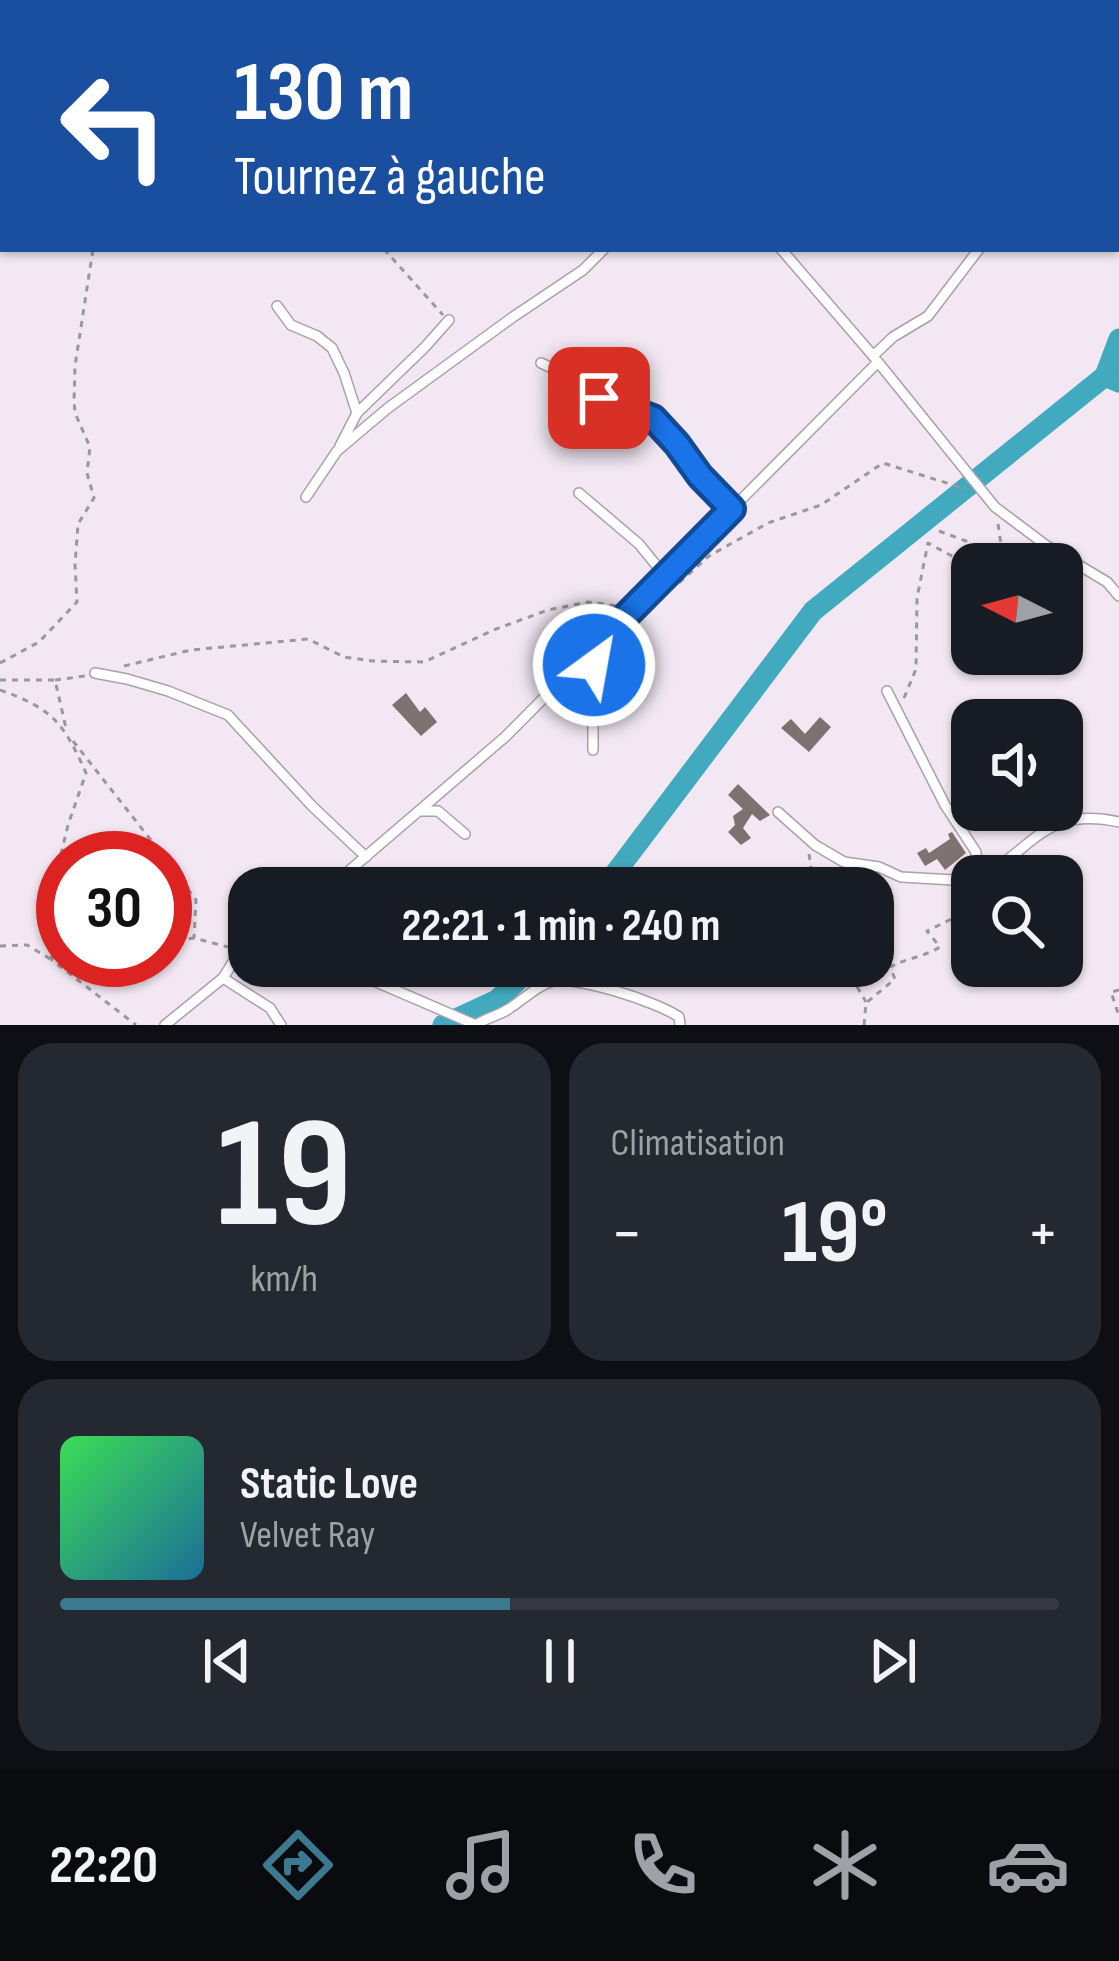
<!DOCTYPE html>
<html lang="fr">
<meta charset="utf-8">
<style>
body{margin:0;font-family:"Sofia Sans Condensed",sans-serif;background:#242831;color:#f1f3f6;height:100vh;display:flex;flex-direction:column;font-size:45px;white-space:nowrap}
*{box-sizing:border-box;margin:0}
p{font-size:39px;color:#9ea1a6}
.icon{flex:none;width:66px;height:66px;fill:none;stroke:currentColor;stroke-width:2;stroke-linecap:round;stroke-linejoin:round}
.map{position:relative;height:1025px;overflow:hidden}
.side{display:flex;flex-direction:column;gap:18px;padding:18px;background:#0d0f14;flex:1}
.side>*{flex:none}
.banner{position:absolute;left:0px;top:0px;width:1119px;height:252px;box-shadow:0 3px 9px #0004;background:#1a4fa0;color:#fff;overflow:hidden}
.needle{width:78px;rotate:276deg}
.controls{position:absolute;left:951px;top:543px;display:grid;gap:24px}
.controls a{display:grid;place-items:center;width:132px;height:132px;border-radius:24px;background:#171b24;box-shadow:0 3px 9px #0004;font-size:60px}
.speed{position:absolute;left:36px;top:831px;display:flex;gap:24px;font-size:60px;font-weight:700;text-align:center}
.speed>*{display:grid;place-content:center;width:156px;height:156px;border-radius:50%;background:#171b24;box-shadow:0 3px 9px #0004;line-height:1}
.speed .limit{border:18px solid #d22;background:#fff;color:#111}
.pin{position:absolute;display:grid;place-items:center;width:102px;height:102px;color:#fff;margin:-51px;border-radius:24px;box-shadow:0 6px 18px #0006}
.me{position:absolute;width:132px;margin:-66px;rotate:32deg;stroke-linejoin:round;filter:drop-shadow(0 0 9px #0008)}
.turn{display:flex;align-items:center;gap:42px;height:252px;padding:0 36px;font-size:54px}
.turn .icon{width:156px;height:156px;stroke-width:2.5}
.turn b{display:block;font-size:84px;line-height:102px}
.big{font-size:90px;font-weight:700;line-height:1.1}
.side .card{flex:1;display:flex;flex-direction:column;justify-content:center;gap:18px;min-width:0;padding:0 42px;border-radius:36px;background:#242831}
.side .dial{align-items:center;gap:0}
.dial b{font-size:156px;line-height:1}
.song{display:flex;align-items:center;gap:36px}
.cover{width:144px;height:144px;border-radius:18px;background:linear-gradient(135deg,hsl(130 70% 55%),hsl(200 70% 35%))}
.played{height:12px;border-radius:6px;background:linear-gradient(90deg,#3c7890 45%,#363941 45%)}
.keys{display:flex;justify-content:space-around;direction:ltr}
.heat{display:flex;justify-content:space-between;align-items:center;font-size:66px;direction:ltr}
.side .tiles{flex:1;display:grid;gap:18px;grid-template-columns:1fr 1fr}
.card:last-child{grid-column:span 2}
.trip{position:absolute;left:228px;top:867px;width:666px;height:120px;border-radius:36px;background:#171b24;box-shadow:0 3px 9px #0004;font-weight:700;line-height:120px;text-align:center}
.dock{display:flex;height:192px;justify-content:space-around;align-items:center;background:#090b0e;color:#9ea1a6}
.dock .icon{width:84px;height:84px}
.dock .selected{color:#3c7890}
.dock b{font-size:54px;color:#f1f3f6}
.map>svg:first-child{display:block}
.lines{fill:none;stroke-linecap:round;stroke-linejoin:round}
.river{stroke:#41aabf;stroke-width:21}
.building{fill:#7f716f}
.minor-casing{stroke:#aaa0aa;stroke-width:12}
.path{stroke:#9e969e;stroke-width:3;stroke-dasharray:6 6;stroke-linecap:butt}
.minor{stroke:#fff;stroke-width:9}
.route-casing{stroke:#114b97;stroke-width:30}
.route{stroke:#1a73e8;stroke-width:21}
</style>
<div class="map">
<svg width="1119" height="1025" viewBox="0 0 1119 1025">
<rect width="100%" height="100%" fill="#f2e7f2"/>
<g class="lines">
<g class="river">
<path d="M1105,376L1119,339"/>
<path d="M604,888L813,611L1105,376L1119,382"/>
<path d="M443,1025L497,1000L533,966"/>
</g>
</g>
<g class="building">
<path d="M406,693L420,712L425,707L437,722L421,736L392,705Z"/>
<path d="M820,717L831,727L809,752L781,728L791,719L805,734Z"/>
<path d="M738,784L770,815L760,821L752,814L743,828L751,838L741,845L728,832L735,825L733,816L743,809L728,795Z"/>
<path d="M952,832L966,853L945,870L937,859L925,866L917,853L926,848L929,853L950,839L948,834Z"/>
</g>
<g class="lines">
<defs>
<g id="minor">
<path d="M561,0L563,3"/>
<path d="M397,3L402,0"/>
<path d="M741,3L745,0"/>
<path d="M1092,3L1093,0"/>
<path d="M781,249L875,358"/>
<path d="M277,306L291,325L317,336L332,348L344,373L357,413"/>
<path d="M873,356L893,337L928,316L979,249"/>
<path d="M541,363L586,384L599,398L653,418L677,444L700,476L732,509"/>
<path d="M340,446L357,413L425,347L449,320"/>
<path d="M579,493L639,544L665,576"/>
<path d="M306,497L337,451L388,408L513,317L583,270L604,249"/>
<path d="M95,673L127,679L168,691L228,715L312,806L366,857"/>
<path d="M887,691L945,805L976,852L977,876"/>
<path d="M593,750V649"/>
<path d="M420,811H438L465,834"/>
<path d="M778,812L815,845L844,862L879,867L901,877L972,881"/>
<path d="M985,876C1038,842 1048,807 1119,822"/>
<path d="M329,888L505,737L878,362L995,507L1047,546L1107,582L1119,596"/>
<path d="M332,966L374,981L476,1025"/>
<path d="M223,978L270,1008L281,1025"/>
<path d="M165,1025L223,978L240,951L249,944"/>
<path d="M476,1025C487,1017 499,1016 510,1008C523,1000 535,987 550,982C573,974 658,1002 679,1017L680,1025"/>
</g>
</defs>
<use href="#minor" class="minor-casing"/>
<g class="path">
<path d="M99,0H105"/>
<path d="M132,0L150,3"/>
<path d="M40,3L60,0"/>
<path d="M236,3L246,0"/>
<path d="M0,6H3"/>
<path d="M384,249L443,315"/>
<path d="M998,524L1004,564"/>
<path d="M939,531L966,541L976,564"/>
<path d="M669,589L680,582L709,556L768,523L821,505L883,463L966,489"/>
<path d="M1011,654V664"/>
<path d="M0,663L39,642L77,602L75,564L78,524L94,498L87,473L90,447L75,413L74,401L75,366L93,249"/>
<path d="M124,666L191,650L308,639L344,657L373,661L424,662L496,629L548,610L588,602L618,606"/>
<path d="M0,680H55L66,728"/>
<path d="M55,680L85,676"/>
<path d="M0,690C53,709 63,722 86,773L68,825L50,900L52,960L136,1025"/>
<path d="M904,698L916,669L917,598L928,543L972,567"/>
<path d="M73,741L165,858"/>
<path d="M809,854L814,888"/>
<path d="M166,860L196,900L194,938"/>
<path d="M951,922L972,930"/>
<path d="M165,942L194,938L228,947"/>
<path d="M0,946L27,945L52,960L63,958"/>
<path d="M845,966L866,1002"/>
<path d="M995,966L1000,971H1030"/>
<path d="M1119,990L1111,992L1119,1016"/>
<path d="M864,1025L866,1003L895,979L890,967C907,958 924,957 940,947L927,931L972,909"/>
</g>
<use href="#minor" class="minor"/>
</g>
<g class="lines">
<defs>
<path id="route" d="M594,665L593,649L732,509L700,476L677,444L653,418L599,398"/>
</defs>
<use href="#route" class="route-casing"/>
<use href="#route" class="route"/>
</g>
</svg>
<div class="controls">
<a><svg class="needle" viewBox="-14 -14 28 28"><path d="M0-13l5 13h-10z" fill="#e53935"/><path d="M0 13l5-13h-10z" fill="#9ea1a6"/></svg></a>
<a><svg class="icon" aria-label="sound" viewBox="0 0 24 24"><path d="M4 9h4l5-4v14l-5-4H4zM17 9q2 3 0 6"/></svg></a>
<a><svg class="icon" aria-label="search" viewBox="0 0 24 24"><circle cx="10" cy="10" r="6"/><path d="M15 15l6 6"/></svg></a>
</div>
<div class="speed"><div class="limit">30</div></div>
<div class="pin" style="left:599px;top:398px;background:#d93025"><svg class="icon" aria-label="arrive" viewBox="0 0 24 24"><path d="M6 21V4h12l-3 4 3 4H6"/></svg></div>
<svg class="me" style="left:594px;top:665px" viewBox="-20 -20 40 40"><circle r="17" fill="#1a73e8" stroke="#fff" stroke-width="3"/><path d="M0-11L8 9 0 5-8 9z" fill="#fff"/></svg>
<div class="trip">22:21 · 1 min · 240 m</div>
<div class="banner">
<div class="turn"><svg class="icon" aria-label="left" viewBox="0 0 24 24"><path d="M17 20v-9H6M10 6l-5 5 5 5"/></svg><div><b>130 m</b>Tournez à gauche</div></div>
</div>
</div>
<section class="side">
<div class="tiles">
<div class="card dial"><b>19</b><p>km/h</p></div>
<div class="card"><p>Climatisation</p>
<div class="heat"><a>−</a><b class="big">19°</b><a>+</a></div>
</div>
<div class="card">
<div class="song"><i class="cover"></i><div><b>Static Love</b><p>Velvet Ray</p></div></div>
<div class="played"></div>
<div class="keys"><svg class="icon" aria-label="previous" viewBox="0 0 24 24"><path d="M18 5L8 12l10 7zM5 5v14"/></svg><svg class="icon" aria-label="pause" viewBox="0 0 24 24"><path d="M8 5v14M16 5v14"/></svg><svg class="icon" aria-label="next" viewBox="0 0 24 24"><path d="M6 5l10 7-10 7zM19 5v14"/></svg></div>
</div>
</div>
</section>
<nav class="dock">
<b>22:20</b>
<svg class="icon selected" aria-label="directions" viewBox="0 0 24 24"><path d="M12 3l9 9-9 9-9-9zM9 14v-3h6M13 9l2 2-2 2"/></svg>
<svg class="icon" aria-label="music" viewBox="0 0 24 24"><path d="M9 18V5l10-2v13"/><circle cx="6" cy="18" r="3"/><circle cx="16" cy="16" r="3"/></svg>
<svg class="icon" aria-label="phone" viewBox="0 0 24 24"><path d="M5 4h4l2 5-3 2q2 4 5 5l2-3 5 2v4C11 20 4 13 5 4z"/></svg>
<svg class="icon" aria-label="climate" viewBox="0 0 24 24"><path d="M12 3v18M4 7l16 10M4 17L20 7"/></svg>
<svg class="icon" aria-label="car" viewBox="0 0 24 24"><path d="M5 17H2v-5l4-1 3-4h7l3 4 3 1v5h-3M9 17h6M6 11h13"/><circle cx="7" cy="17" r="2"/><circle cx="17" cy="17" r="2"/></svg>
</nav>
